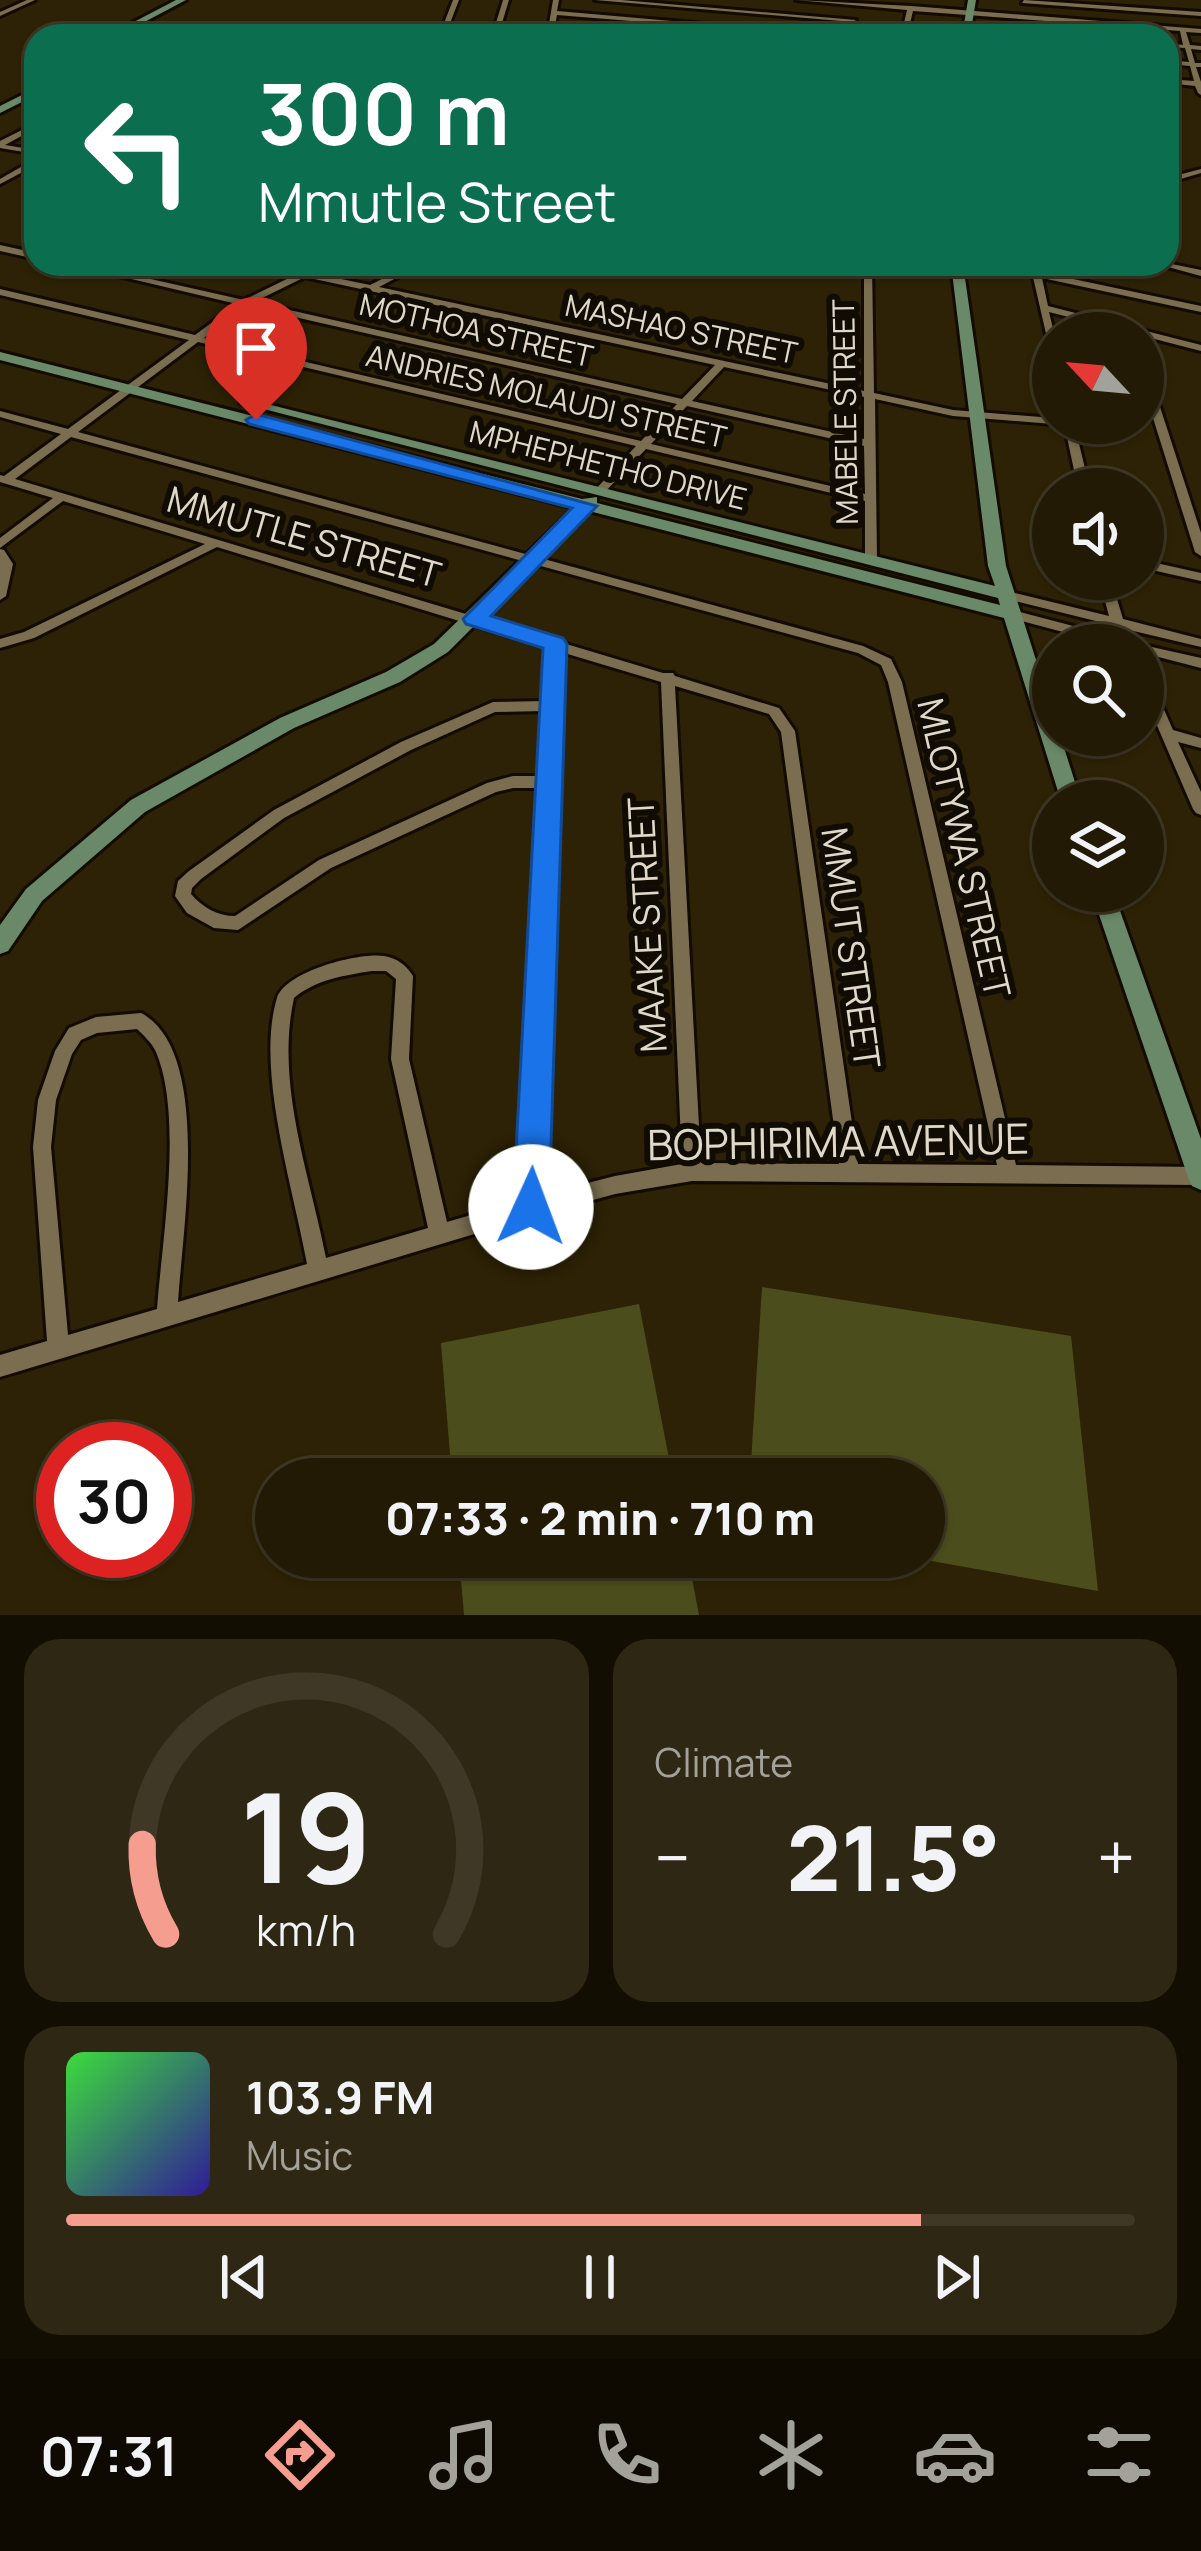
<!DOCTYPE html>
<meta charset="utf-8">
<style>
body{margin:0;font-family:Manrope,sans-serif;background:#2e2713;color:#f1f3f6;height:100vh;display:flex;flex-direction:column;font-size:45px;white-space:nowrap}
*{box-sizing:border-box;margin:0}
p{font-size:39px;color:#a2a19a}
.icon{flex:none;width:66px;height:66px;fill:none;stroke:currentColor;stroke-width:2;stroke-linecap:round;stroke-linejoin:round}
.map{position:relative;height:1615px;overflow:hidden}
.side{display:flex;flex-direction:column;gap:24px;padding:24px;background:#130e02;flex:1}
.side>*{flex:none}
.banner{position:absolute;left:24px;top:24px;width:1155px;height:252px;border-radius:36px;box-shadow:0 3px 9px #0004,0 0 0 3px #3f3826;background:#0b6e4f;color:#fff;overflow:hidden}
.needle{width:78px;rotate:296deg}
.tools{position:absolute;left:1032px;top:312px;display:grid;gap:24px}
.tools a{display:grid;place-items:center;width:132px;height:132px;border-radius:50%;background:#221a04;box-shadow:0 3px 9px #0004,0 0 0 3px #3f3826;font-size:60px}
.speed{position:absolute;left:36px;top:1422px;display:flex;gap:24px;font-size:60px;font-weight:700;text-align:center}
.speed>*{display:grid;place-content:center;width:156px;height:156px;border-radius:50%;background:#221a04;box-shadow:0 3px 9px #0004,0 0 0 3px #3f3826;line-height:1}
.speed .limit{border:18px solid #d22;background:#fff;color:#111}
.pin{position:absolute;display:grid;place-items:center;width:102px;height:102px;color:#fff;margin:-123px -51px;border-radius:50% 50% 50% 0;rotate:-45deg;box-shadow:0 0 12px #0007}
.pin .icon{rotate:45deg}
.me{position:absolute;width:132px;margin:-66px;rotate:2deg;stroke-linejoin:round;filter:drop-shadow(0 0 9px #0008)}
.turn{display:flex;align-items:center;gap:42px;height:252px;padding:0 36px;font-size:54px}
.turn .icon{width:156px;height:156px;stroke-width:2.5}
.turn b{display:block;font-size:84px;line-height:102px}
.big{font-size:90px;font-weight:800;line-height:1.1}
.side .card{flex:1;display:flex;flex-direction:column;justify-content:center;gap:18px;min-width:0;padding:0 42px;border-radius:36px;background:#2e2713}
.side .dial{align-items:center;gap:0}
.dial svg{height:312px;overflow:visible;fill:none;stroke:#3f3826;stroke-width:7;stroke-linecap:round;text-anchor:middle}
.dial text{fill:#f1f3f6;stroke:none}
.song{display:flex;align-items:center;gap:36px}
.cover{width:144px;height:144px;border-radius:18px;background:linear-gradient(135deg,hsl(120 70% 55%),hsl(250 70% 35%))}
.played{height:12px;border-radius:6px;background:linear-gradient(90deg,#f59d8e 80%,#3f3826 80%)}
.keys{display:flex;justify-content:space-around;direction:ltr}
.heat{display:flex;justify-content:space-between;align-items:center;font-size:66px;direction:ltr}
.side .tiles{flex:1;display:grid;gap:24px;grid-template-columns:1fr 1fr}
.card:last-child{grid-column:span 2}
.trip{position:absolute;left:255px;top:1458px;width:690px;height:120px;border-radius:60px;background:#221a04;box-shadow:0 3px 9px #0004,0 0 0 3px #3f3826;font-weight:800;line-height:120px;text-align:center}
.tabs{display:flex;height:192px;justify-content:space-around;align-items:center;background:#0e0a02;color:#a2a19a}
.tabs .icon{width:84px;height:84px}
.tabs .active{color:#f59d8e}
.tabs b{font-size:54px;color:#f1f3f6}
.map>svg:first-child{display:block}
.green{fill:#4b4d1c}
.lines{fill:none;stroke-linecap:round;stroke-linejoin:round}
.street-casing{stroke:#130b00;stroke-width:6}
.secondary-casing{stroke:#130b00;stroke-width:6}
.street{fill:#7b6e50;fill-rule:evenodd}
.secondary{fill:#6a8968;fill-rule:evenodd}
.route{fill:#1a73e8;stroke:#114b97;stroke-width:3}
.labels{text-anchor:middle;stroke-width:12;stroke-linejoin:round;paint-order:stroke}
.far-street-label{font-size:30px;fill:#e0d9c9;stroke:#110c03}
.street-label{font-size:36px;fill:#e0d9c9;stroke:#110c03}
.near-street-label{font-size:42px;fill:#e0d9c9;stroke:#110c03}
</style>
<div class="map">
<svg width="1201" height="1615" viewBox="0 0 1201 1615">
<rect width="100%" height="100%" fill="#2d2205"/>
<g class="green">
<path d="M762,1287L1071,1336L1098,1591L909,1557H924V1479H750Z"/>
<path d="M639,1304L673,1479H452L441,1343Z"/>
<path d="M459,1557H688L699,1615H464Z"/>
</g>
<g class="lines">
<defs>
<g id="street">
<path d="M27,0H35L0,16V12Z"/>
<path d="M453,0H459L445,36H439Z"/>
<path d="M503,0H509L498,36H492Z"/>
<path d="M553,0H559L557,11L845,36H818L557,15L553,36H547Z"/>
<path d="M595,0H621L856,20L853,22Z"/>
<path d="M796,0L911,6L1201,29V33L1186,32L1190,45L1201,46V50L1191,49L1195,63H1201V67H1196L1201,82V95L1198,93L1195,86L1167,83V79L1194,81L1190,66L1167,64V60L1189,62L1185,48L1167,47V43L1183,45L1180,31L913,11L907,36H901L907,10Z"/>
<path d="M1024,0L1201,12V16L1022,3Z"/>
<path d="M1022,31L1054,34L1057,36L1020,34Z"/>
<path d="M36,123V128L5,145L36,150V154L0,148V141Z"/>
<path d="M33,160H36V165L0,184V179Z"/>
<path d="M1201,169V173L1167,183V178Z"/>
<path d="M0,245L36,253V259L0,251Z"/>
<path d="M1167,263L1201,270V276L1157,264Z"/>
<path d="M68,264H84L244,300L295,275L254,264C269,264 282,269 297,270C307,270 316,264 327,264L312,273L370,285L412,264H423L379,287L864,391V264H872L874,393L953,410L1053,418V423H1057L1053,424L953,416L875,399L877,560L871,564L865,560V501L646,449L603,494H595V490L636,446L198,342L78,432L863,646L891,659L902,682L1016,1165L1201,1167V1185L692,1181L615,1194L531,1217L0,1377V1355L47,1341L33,1147L38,1100L55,1051L69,1028L96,1017L141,1013C213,1051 182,1233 178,1302L307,1264C294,1191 255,1069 277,998C285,972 358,952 384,956C397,958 406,965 413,976L409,1059L447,1222L522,1200L541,788H513L496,792L331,868L238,930L214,928L187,913L175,896L178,881L189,871L274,810L401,742L493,702L546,701L548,648L217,547L34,638L0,648V639L24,632L205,544L63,501L0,548V538L53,498L0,482V475L4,476L61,434L0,417V411L68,429L189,340L0,295V289L195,335L237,304ZM305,277L715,365L682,399L254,302ZM246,306L677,404L641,441L204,338ZM724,367L864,397V439L692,401ZM687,406L864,446L865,494L651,444ZM71,437L858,653L881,665L888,682L997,1165L858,1164L795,731L779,708L675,676L673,673H663L15,479ZM561,652L661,682L682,1164L615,1176L541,1195ZM675,686L769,714L781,732L839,1164L701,1163ZM545,711L542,776H513L487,783L319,860L235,916C218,916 203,908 191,894L192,888L201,879L284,818L411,750L495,712ZM372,971H386L396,979L391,1059L428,1228L326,1258C310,1175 275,1084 294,998C315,980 345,975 372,971ZM137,1029C144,1036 151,1042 155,1050C184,1113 162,1239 157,1309L68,1335L51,1147L56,1100L72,1054L81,1040L97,1033Z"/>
<path d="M1030,264H1038L1040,272L1201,306V312L1042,278L1048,306L1201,345V351L1143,336V333H1132L1049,312L1054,333L1053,352L1050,351Z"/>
<path d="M1143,367L1148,370L1201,533V556L1195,552L1143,386Z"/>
<path d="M1064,423H1074L1090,489H1078Z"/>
<path d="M0,549L4,550L13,564L6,596L0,600Z"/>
<path d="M1143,560L1201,573V581L1143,568Z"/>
<path d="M1099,579H1111L1123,619L1201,639V647L1125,629L1119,632L1114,631L1112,625L999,597L997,594L1003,590L1109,616Z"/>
<path d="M1008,609L1134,642L1136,645H1112L1003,616L1002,613Z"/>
<path d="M1141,645H1143L1201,658V668L1143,653Z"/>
<path d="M1143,673L1150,678L1173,730L1201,738V748L1178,742L1201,792V815L1196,813L1193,809L1143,693Z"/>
</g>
<g id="secondary">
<path d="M176,0H186L118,36H107Z"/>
<path d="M968,0H976L970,36H962Z"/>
<path d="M36,88V95L0,113V106Z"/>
<path d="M951,264H963L1006,566L1053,713V735H1060L1081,801H1061L1004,618L589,511L448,652L400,682L294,728L145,812L42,901L8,951L0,954V925L26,889L131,800L280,718L386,672L434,644L574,508L0,360V352L582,499L597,497V503L1000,605L998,598L240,403L247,399L995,586L988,566Z"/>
<path d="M1091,891H1113L1201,1139V1190L1192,1186L1188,1177Z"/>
</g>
</defs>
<use href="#street" class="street-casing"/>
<use href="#secondary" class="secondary-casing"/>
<use href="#street" class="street"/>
<use href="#secondary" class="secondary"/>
</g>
<path class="route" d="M256,414L597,506L491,616L563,638L567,644L549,1207L544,1220L531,1225L518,1220L513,1207L543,648L466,624L463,619L572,508L249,424L246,420Z"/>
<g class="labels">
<g class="far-street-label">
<text transform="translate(681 330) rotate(12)" y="10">MASHAO STREET</text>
<text transform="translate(476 331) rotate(13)" y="10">MOTHOA STREET</text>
<text transform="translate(546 397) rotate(13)" y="10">ANDRIES MOLAUDI STREET</text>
<text transform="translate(846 412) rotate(-91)" y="10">MABELE STREET</text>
<text transform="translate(608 466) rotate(14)" y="10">MPHEPHETHO DRIVE</text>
</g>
<g class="street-label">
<text transform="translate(304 537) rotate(16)" y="13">MMUTLE STREET</text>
<text transform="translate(964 848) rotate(77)" y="13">MLOTYWA STREET</text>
<text transform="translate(647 925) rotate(-93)" y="13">MAAKE STREET</text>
<text transform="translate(851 948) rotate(82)" y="13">MMUT STREET</text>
</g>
<g class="near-street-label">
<text transform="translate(838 1142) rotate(-1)" y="15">BOPHIRIMA AVENUE</text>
</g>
</g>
</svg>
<div class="tools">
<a><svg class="needle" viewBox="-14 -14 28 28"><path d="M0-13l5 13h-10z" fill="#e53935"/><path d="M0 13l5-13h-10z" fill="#a2a19a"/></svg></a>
<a><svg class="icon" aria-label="sound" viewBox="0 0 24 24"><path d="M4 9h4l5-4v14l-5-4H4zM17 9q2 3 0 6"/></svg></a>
<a><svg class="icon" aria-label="search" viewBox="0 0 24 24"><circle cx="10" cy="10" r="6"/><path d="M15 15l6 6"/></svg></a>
<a><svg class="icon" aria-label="layers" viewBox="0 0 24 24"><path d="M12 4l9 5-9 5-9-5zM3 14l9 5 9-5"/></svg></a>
</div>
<div class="speed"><div class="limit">30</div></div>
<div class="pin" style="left:256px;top:420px;background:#d93025"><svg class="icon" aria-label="arrive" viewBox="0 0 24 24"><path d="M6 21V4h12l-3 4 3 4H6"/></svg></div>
<svg class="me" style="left:531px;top:1207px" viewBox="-20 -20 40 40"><circle r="19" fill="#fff"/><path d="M0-13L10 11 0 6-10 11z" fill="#1a73e8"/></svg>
<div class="trip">07:33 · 2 min · 710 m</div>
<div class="banner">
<div class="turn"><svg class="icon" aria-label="left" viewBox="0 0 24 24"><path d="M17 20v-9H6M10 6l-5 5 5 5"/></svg><div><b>300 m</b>Mmutle Street</div></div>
</div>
</div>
<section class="side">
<div class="tiles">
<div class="card dial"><svg viewBox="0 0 100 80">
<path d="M14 69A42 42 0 1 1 86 69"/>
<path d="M14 69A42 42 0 0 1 8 46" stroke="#f59d8e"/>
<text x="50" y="56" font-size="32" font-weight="700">19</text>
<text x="50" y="72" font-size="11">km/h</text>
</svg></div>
<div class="card"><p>Climate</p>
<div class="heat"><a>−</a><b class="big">21.5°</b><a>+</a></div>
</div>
<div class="card">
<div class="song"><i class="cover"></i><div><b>103.9 FM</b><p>Music</p></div></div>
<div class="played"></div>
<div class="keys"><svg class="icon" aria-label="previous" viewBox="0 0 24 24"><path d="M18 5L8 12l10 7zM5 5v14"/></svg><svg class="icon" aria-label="pause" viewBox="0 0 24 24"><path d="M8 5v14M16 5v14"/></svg><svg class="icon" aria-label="next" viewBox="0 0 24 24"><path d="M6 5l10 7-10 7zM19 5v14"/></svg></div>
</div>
</div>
</section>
<nav class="tabs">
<b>07:31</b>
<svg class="icon active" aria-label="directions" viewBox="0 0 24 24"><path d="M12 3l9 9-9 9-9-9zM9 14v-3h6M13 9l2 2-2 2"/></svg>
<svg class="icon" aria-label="music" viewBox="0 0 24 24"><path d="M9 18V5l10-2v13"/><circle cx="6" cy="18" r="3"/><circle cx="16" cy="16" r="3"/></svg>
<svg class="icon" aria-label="phone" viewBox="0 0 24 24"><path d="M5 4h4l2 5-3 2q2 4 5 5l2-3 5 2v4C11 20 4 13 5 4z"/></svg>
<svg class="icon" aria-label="climate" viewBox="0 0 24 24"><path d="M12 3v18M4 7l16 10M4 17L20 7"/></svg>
<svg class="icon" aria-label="car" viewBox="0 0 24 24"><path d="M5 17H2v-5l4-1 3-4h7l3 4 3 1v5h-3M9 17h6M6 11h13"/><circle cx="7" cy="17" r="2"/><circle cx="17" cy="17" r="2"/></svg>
<svg class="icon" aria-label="filters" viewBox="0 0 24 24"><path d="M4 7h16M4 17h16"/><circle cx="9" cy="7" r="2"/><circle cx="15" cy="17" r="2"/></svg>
</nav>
